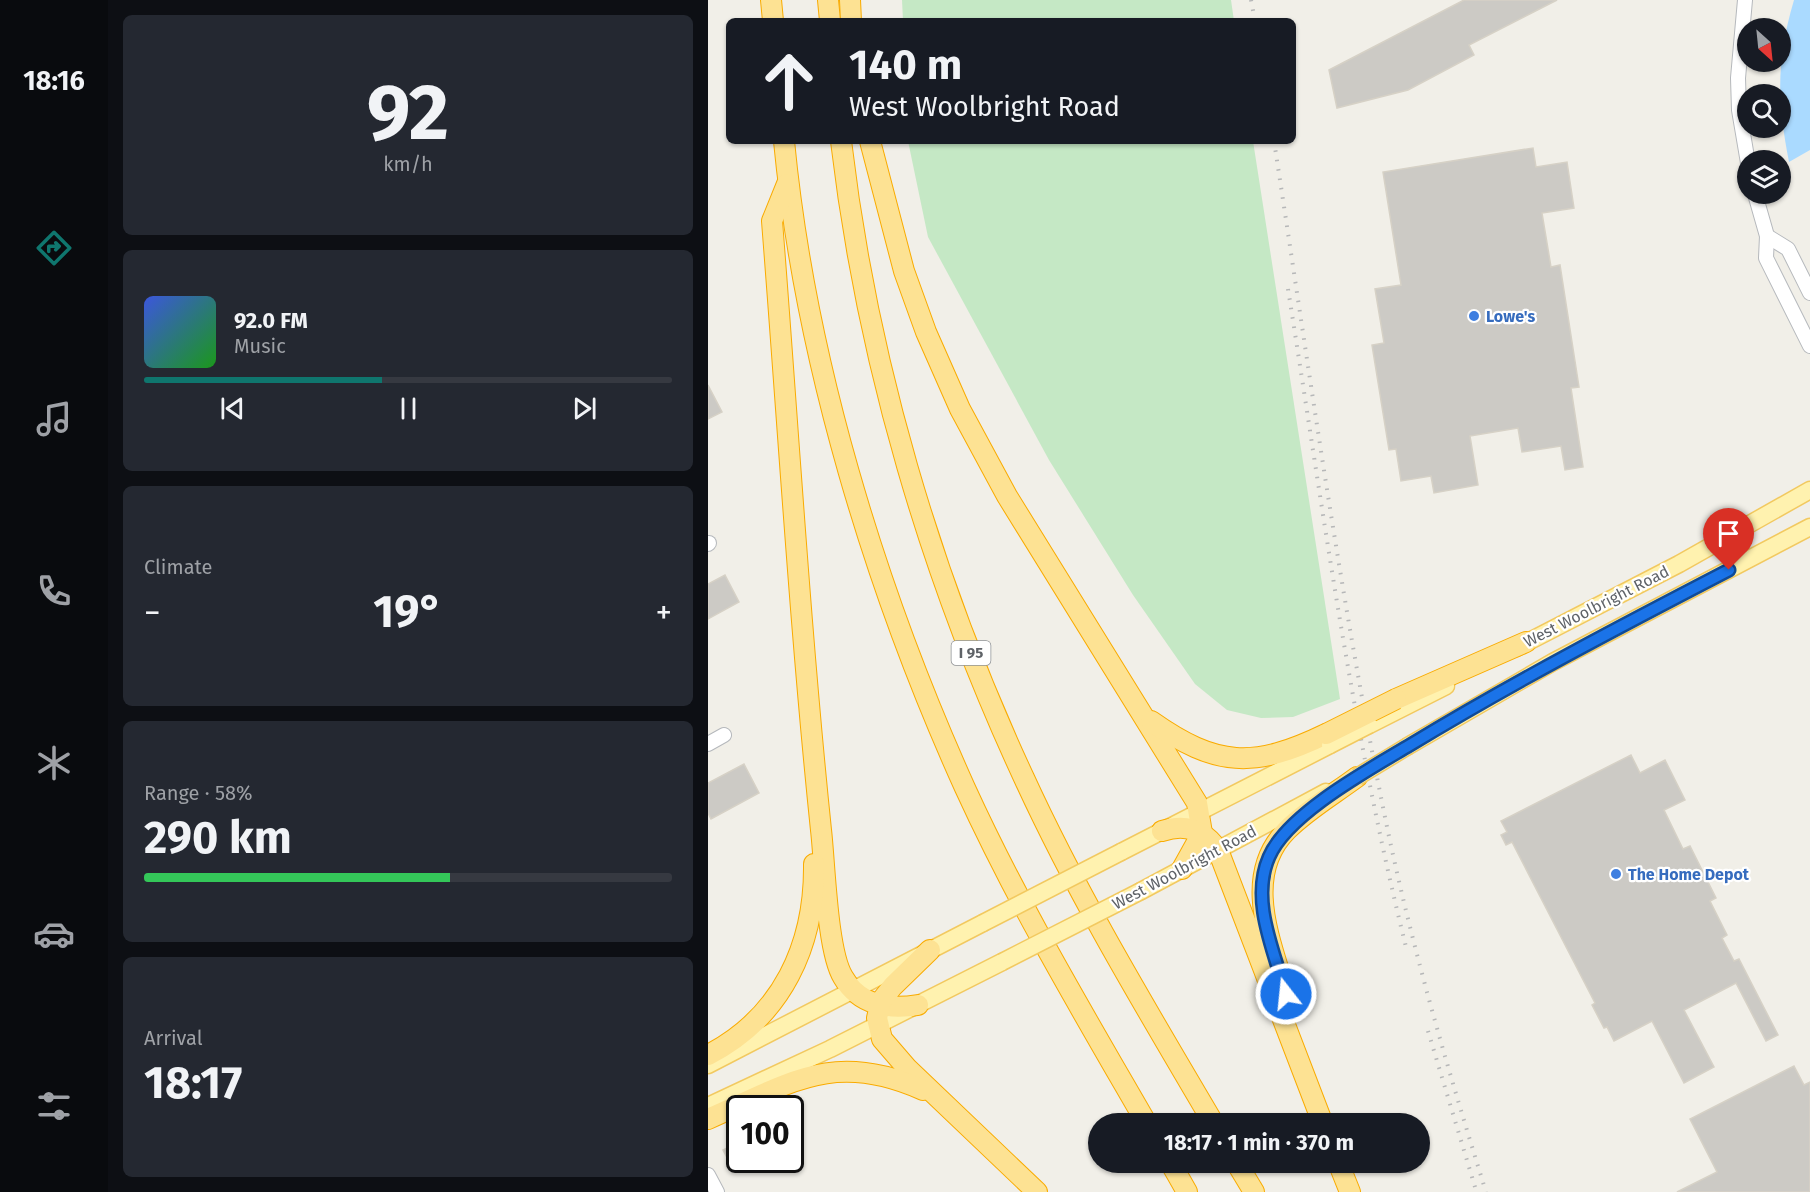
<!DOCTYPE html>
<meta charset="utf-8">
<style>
body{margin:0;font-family:"Fira Sans",sans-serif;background:#242831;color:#f1f3f6;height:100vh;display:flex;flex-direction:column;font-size:22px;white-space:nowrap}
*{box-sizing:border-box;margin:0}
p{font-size:20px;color:#9ea1a6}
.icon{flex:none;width:33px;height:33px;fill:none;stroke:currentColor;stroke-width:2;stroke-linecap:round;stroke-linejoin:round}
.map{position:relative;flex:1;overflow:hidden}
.side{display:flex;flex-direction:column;gap:15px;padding:15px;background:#0d0f14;width:600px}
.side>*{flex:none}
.banner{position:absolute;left:18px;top:18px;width:570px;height:126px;border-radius:9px;box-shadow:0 2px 4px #0004;background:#171b24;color:#f1f3f6;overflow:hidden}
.needle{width:39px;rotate:153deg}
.buttons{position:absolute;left:1029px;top:18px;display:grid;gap:12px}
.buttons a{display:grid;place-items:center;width:54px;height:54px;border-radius:50%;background:#171b24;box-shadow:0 2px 4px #0004;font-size:30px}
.speed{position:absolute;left:18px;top:1095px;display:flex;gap:12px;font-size:30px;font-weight:700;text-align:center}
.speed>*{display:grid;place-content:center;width:78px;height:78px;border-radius:50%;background:#171b24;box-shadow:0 2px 4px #0004;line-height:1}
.speed .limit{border:3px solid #111;border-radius:9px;background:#fff;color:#111}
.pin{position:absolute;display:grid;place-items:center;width:51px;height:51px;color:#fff;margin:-62px -26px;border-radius:50% 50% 50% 0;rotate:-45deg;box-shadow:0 0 6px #0007}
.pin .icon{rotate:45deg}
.me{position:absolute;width:66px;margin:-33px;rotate:344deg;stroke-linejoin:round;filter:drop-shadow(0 0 4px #0008)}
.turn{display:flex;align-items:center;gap:21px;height:126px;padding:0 24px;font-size:27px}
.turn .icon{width:78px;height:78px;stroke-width:2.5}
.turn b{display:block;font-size:42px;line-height:51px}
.big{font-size:45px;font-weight:700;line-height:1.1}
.side .widget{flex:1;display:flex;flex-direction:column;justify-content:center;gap:9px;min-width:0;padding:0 21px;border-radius:9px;background:#242831}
.side .dial{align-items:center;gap:0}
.dial b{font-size:78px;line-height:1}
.song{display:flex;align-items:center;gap:18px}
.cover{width:72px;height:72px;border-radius:9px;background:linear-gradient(135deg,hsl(230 70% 55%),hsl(120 70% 35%))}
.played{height:6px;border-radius:3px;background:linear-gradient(90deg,#0f766e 45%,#363941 45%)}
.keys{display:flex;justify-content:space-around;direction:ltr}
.heat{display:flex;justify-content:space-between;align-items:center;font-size:33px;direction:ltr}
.charge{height:9px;border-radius:4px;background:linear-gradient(90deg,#34c759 58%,#363941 0)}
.trip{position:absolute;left:380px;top:1113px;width:342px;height:60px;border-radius:30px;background:#171b24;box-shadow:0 2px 4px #0004;font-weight:700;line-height:60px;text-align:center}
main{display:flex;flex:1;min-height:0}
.dock{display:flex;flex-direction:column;width:108px;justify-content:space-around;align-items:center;background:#090b0e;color:#9ea1a6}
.dock .icon{width:42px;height:42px}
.dock .active{color:#0f766e}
.dock b{font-size:27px;color:#f1f3f6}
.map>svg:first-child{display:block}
.green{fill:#c5e8c5}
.water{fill:#aadaff}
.building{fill:#cccac5;stroke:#d6d1c6;stroke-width:1.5}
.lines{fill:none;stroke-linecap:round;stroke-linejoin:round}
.minor-casing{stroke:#b5b8bc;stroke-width:16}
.major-casing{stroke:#f2c960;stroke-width:19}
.highway-casing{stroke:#f9ab00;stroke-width:22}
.minor{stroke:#fff;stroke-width:14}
.major{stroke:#fff2af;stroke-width:16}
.highway{stroke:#fde293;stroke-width:20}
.rail{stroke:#b6b7b8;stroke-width:4;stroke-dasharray:1.5 8;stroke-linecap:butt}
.major-bridge-casing{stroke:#f2c960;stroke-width:19;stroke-linecap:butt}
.highway-bridge-casing{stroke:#f9ab00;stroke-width:22;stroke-linecap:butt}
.major-bridge{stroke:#fff2af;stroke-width:16}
.highway-bridge{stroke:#fde293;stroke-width:20}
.route-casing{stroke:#114b97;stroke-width:15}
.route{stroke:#1a73e8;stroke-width:10}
.shop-dot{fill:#3f7fe0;stroke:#fff;stroke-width:2}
.labels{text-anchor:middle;stroke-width:4.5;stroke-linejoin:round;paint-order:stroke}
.shield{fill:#fff;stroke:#8f9295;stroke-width:1.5}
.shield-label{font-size:15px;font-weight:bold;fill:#5f6368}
.shop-label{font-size:16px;font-weight:bold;fill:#366cbe;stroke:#fff;text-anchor:start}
.street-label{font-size:16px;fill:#5f6368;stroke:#fff}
</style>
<main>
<nav class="dock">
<b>18:16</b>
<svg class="icon active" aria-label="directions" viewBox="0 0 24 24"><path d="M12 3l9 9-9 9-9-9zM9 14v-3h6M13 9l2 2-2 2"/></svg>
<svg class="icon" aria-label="music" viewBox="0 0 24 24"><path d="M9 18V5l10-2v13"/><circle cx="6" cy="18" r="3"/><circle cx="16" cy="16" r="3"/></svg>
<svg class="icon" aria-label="phone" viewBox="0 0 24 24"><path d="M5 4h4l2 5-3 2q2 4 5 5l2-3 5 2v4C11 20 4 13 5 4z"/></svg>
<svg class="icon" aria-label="climate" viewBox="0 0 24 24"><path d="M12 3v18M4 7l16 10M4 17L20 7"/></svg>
<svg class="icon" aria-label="car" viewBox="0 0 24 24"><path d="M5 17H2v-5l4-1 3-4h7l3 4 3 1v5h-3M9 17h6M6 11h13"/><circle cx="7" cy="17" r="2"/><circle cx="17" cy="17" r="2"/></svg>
<svg class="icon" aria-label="filters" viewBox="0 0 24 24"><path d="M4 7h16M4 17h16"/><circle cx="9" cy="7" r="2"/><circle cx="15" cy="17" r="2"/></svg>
</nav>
<section class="side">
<div class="widget dial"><b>92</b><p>km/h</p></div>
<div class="widget">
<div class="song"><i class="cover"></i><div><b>92.0 FM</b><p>Music</p></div></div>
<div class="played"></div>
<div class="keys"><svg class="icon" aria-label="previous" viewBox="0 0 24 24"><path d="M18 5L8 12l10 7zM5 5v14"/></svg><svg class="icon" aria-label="pause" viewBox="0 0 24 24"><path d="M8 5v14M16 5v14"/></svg><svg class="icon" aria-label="next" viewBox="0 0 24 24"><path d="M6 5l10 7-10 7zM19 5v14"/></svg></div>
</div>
<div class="widget"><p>Climate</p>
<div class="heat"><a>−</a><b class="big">19°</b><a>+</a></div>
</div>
<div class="widget"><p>Range · 58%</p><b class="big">290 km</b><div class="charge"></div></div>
<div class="widget"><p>Arrival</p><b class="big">18:17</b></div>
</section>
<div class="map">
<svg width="1102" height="1192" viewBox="0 0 1102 1192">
<rect width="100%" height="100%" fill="#f1efe8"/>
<g class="green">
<path d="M194,0H523L526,21H195Z"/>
<path d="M200,141H545L632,699L585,717L553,718L519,710L487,684L425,595L341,460L220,237Z"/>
</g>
<path class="water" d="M1086,0H1102V150L1081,162C1069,100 1068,61 1086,0Z"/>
<g class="building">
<path d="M756,0H849L761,45L766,55L700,90L629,108L621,70Z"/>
<path d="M825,148L828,167L859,162L866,208L834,213L843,267L852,265L871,387L863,388L875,467L857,470L853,446L814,452L810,428L762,436L770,485L726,493L723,476L693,481L688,449L681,450L664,345L676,343L667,289L693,285L675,172Z"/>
<path d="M0,385L14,412L0,419Z"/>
<path d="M17,575L31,602L0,619V584Z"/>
<path d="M923,755L932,773L957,760L977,800L956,810L975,849L982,846L1008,898L1002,901L1019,935L1014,938L1026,961L1031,959L1070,1035L1058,1041L1028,983L976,1010L1006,1067L976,1083L944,1021L906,1041L899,1027L896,1028L884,1005L887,1003L804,842L798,845L793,835L799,832L793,821Z"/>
<path d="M36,764L51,793L3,819L0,813V783Z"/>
<path d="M1086,1066L1096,1085L1102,1082V1192H969L1009,1172L982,1119Z"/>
<path d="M32,1141V1162L24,1167L15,1150Z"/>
</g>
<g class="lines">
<defs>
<g id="minor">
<path d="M1037,0L1030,78L1031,110L1040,163"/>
<path d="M1047,194L1059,236L1058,258L1102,346"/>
<path d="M1059,236L1080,249L1102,293"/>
<path d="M0,544L1,543"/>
<path d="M0,744L16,735"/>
<path d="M0,1175L9,1192"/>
</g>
<g id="major">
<path d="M808,648L971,564L1102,490"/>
<path d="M661,725L738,686"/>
<path d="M700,746L845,662L1102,527"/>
<path d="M413,852L622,745"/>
<path d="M433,891L618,792"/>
<path d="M0,1065L275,923"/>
<path d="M0,1106L122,1049L294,962"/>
</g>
<g id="highway">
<path d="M63,0L65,21"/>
<path d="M120,0L122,21"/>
<path d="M142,0L143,21"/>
<path d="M76,141C97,359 167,589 257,788C310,904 375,1013 439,1124"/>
<path d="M133,141C159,361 223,578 316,778C371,898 439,1010 506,1124"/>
<path d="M162,141L196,271L218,332L252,409L299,496L489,803L494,833L474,869"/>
<path d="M79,184L64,221C80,424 92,628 113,830C117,864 119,951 135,977C151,1005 181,1010 210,1005"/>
<path d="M688,699L818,642"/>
<path d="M443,721C508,767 546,769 618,734"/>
<path d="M454,831C478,823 496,830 510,850L615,1124"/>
<path d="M222,950L185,986L173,1001L169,1018L174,1039L199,1068L329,1192"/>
<path d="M577,991C562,939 534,875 579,830C599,810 626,794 649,777"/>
<path d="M0,1055C74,1017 107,945 106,864"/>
<path d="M0,1119C82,1083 126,1050 215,1090"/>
<path d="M462,1162L479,1192"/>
<path d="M528,1162L546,1192"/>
<path d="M630,1162L642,1192"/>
</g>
</defs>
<use href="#minor" class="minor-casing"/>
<use href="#major" class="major-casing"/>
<use href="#highway" class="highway-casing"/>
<use href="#minor" class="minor"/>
<use href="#major" class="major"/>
<use href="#highway" class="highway"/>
<g class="rail">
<path d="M543,0L547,21"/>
<path d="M566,141C601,368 632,597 678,822C704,948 740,1070 778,1192"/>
<path d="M580,289C615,509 644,731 698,947"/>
<path d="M720,1031L767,1187"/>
</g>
<defs>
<g id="major-bridge">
<path d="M622,745L661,725"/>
<path d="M649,777L700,746"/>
<path d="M275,923L413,852"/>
<path d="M294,962L433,891"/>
</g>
<path id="highway-bridge" d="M618,734L688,699"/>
</defs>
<use href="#major-bridge" class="major-bridge-casing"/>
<use href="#highway-bridge" class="highway-bridge-casing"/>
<use href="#major-bridge" class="major-bridge"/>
<use href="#highway-bridge" class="highway-bridge"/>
</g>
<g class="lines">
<defs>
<path id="route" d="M578,994C566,951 542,900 561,857C579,814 662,769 702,745C806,682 913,626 1021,570"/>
</defs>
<use href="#route" class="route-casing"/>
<use href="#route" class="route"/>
</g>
<g class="shop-dot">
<circle cx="766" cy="316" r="6"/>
<circle cx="908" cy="874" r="6"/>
</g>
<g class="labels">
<rect class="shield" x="243.5" y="641" width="39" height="24" rx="4.5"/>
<g class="shield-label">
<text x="263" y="658">I 95</text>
</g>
<g class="shop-label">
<text x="778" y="322">Lowe's</text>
<text x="920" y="880">The Home Depot</text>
</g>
<g class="street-label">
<text transform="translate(888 606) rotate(-27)" y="6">West Woolbright Road</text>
<text transform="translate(476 867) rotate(-28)" y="6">West Woolbright Road</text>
</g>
</g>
</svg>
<div class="buttons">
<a><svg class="needle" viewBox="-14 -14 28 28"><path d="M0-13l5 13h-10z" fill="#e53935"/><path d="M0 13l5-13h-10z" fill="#9ea1a6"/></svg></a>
<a><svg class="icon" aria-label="search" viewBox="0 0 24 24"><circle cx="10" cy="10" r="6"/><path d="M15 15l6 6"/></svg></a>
<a><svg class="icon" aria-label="layers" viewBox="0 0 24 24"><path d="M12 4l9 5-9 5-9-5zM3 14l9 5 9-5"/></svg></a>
</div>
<div class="speed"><div class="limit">100</div></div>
<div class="pin" style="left:1021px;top:570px;background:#d93025"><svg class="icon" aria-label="arrive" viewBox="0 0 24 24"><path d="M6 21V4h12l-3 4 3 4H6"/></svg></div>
<svg class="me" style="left:578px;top:994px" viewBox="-20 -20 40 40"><circle r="17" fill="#1a73e8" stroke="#fff" stroke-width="3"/><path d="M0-11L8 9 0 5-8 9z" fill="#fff"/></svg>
<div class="trip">18:17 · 1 min · 370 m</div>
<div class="banner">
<div class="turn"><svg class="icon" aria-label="ahead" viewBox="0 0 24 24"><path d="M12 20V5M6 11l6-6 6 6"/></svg><div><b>140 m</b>West Woolbright Road</div></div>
</div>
</div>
</main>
